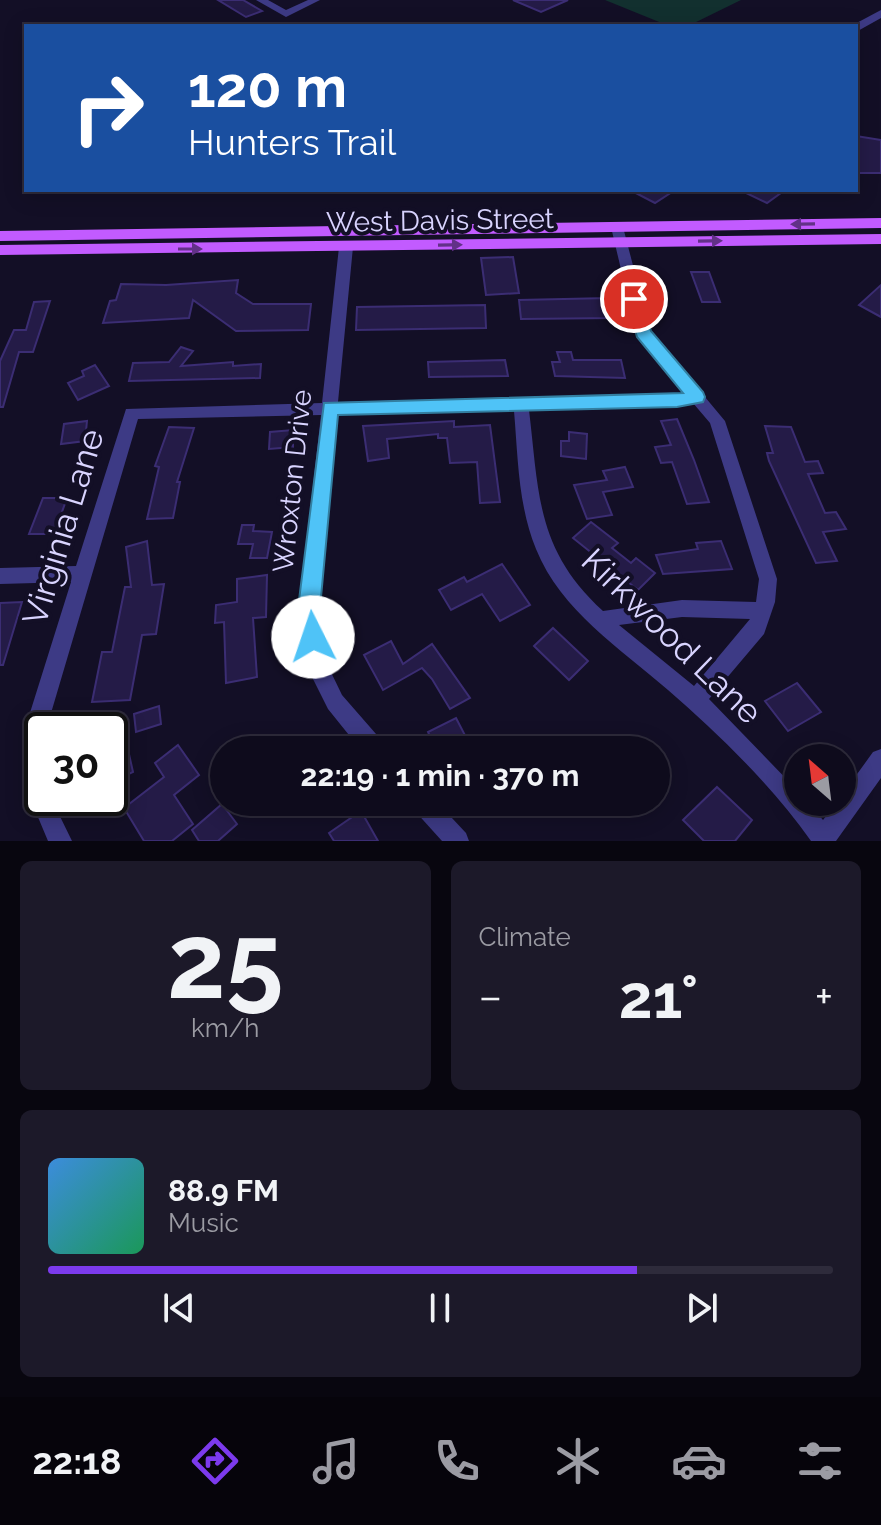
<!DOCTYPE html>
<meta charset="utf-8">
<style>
body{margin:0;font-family:Raleway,sans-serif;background:#1c1929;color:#f1f3f6;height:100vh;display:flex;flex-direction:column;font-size:30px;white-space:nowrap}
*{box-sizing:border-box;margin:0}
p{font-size:26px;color:#9b9ba3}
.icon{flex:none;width:44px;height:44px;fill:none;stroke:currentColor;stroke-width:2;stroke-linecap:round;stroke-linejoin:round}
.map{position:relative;height:841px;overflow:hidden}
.drawer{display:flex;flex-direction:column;gap:20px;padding:20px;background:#08060f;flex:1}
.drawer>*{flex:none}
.top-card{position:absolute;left:24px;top:24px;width:834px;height:168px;border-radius:0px;box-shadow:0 4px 20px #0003,0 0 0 2px #2e2b3b;background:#1a4fa0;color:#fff;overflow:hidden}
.needle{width:52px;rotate:332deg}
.fabs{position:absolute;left:784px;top:744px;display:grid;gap:16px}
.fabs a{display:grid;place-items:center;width:72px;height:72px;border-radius:50%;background:#0e0b1c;box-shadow:0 4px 20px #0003,0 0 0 2px #2e2b3b;font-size:40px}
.speed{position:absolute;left:24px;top:712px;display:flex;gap:16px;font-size:40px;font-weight:700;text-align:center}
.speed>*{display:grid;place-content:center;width:104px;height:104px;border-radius:50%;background:#0e0b1c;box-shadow:0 4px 20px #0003,0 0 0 2px #2e2b3b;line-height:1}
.speed .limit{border:4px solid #111;border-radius:12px;background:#fff;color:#111}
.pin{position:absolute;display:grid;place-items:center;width:68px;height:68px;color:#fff;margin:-34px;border:4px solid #fff;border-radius:50%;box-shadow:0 2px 8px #0007}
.me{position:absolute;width:88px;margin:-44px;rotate:356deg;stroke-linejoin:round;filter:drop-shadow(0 0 6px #0008)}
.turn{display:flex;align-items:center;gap:28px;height:168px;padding:0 32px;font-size:36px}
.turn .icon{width:104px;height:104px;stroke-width:2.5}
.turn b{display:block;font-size:56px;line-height:68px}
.big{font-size:60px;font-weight:700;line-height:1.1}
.drawer .widget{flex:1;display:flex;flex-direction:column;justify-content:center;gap:12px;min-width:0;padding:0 28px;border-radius:12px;background:#1c1929}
.drawer .dial{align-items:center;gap:0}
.dial b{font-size:104px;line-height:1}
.song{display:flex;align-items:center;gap:24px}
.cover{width:96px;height:96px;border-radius:12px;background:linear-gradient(135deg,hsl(210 70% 55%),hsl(150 70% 35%))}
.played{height:8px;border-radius:4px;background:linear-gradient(90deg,#7c3aed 75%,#2e2b3b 75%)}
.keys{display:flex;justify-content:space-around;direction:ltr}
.heat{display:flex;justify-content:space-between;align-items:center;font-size:44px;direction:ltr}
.drawer .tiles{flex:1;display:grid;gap:20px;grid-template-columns:1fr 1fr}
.widget:last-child{grid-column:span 2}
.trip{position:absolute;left:210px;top:736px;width:460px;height:80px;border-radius:40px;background:#0e0b1c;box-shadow:0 4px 20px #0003,0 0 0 2px #2e2b3b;font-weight:700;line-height:80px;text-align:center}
.dock{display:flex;height:128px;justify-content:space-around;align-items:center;background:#06040b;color:#9b9ba3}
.dock .icon{width:56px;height:56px}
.dock .selected{color:#7c3aed}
.dock b{font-size:36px;color:#f1f3f6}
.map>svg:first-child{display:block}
.green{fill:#12302f}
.building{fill:#241b47;stroke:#3b2d73;stroke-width:2}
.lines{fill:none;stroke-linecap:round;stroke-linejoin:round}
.minor{fill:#3d3a85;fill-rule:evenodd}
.tertiary{fill:#3d3a85;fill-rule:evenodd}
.primary{fill:#c25bff;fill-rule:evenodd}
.oneway{fill:#623188}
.route{fill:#4fc3f7;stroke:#337fa1;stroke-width:2}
.labels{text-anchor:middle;stroke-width:8;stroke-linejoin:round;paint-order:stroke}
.street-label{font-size:28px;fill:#d9d4ff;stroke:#130f26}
.near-street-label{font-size:34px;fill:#d9d4ff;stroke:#130f26}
</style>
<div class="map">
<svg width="881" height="841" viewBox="0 0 881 841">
<rect width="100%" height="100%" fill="#130f26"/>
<path class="green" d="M605,0H741L688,26H669Z"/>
<g class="building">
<path d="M218,0H243L262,11L246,17Z"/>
<path d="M513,0H568L541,12Z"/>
<path d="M856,136L881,140V173H856Z"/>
<path d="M630,190H675L655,203Z"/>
<path d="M740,190H785L767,203Z"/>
<path d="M513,257L519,293L486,295L481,258Z"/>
<path d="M691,272H709L720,302H702Z"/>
<path d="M238,280L236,293L253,304H311L308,330L236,331L193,300L189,318L103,323L110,301L116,300L121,284L166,285Z"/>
<path d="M881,285V317L859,305Z"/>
<path d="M609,298L614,318L521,319L519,300Z"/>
<path d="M50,301L33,352H19L3,407H0V361L14,330H26L34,302Z"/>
<path d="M485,305L486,328L356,330L357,307Z"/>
<path d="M181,347L193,351L181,366L233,362V366L261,364L260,378L129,381L133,363L169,362Z"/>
<path d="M557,352H571L573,360H621L625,378L555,376L552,362H560Z"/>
<path d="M505,360L508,376L429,377L428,362Z"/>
<path d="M95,365L109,386L78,400L68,383L84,376L82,371Z"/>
<path d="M677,419L694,460L709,502L687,504L672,462L661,463L655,447L671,445L661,421Z"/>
<path d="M87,421L85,441L61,444L64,424Z"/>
<path d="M454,421V427L490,425L500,502L480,503L477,462L450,463L447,438H438V434L387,439L389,458L368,461L363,426Z"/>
<path d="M765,426L791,427L805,462L818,461L823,473L808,474L825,513L836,512L846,529L823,532L837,561L816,563L769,461L767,453H773Z"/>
<path d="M169,427L194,428L177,482H180L173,518L147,519L159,467L155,466Z"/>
<path d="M293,430V447L269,449L270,432Z"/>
<path d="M569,432L587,434L586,459L561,456V441H569Z"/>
<path d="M625,467L633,487L603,492L612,515L587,519L574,485L607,480L603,471Z"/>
<path d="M43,498H67L54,534H29Z"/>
<path d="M591,522L618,543L612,548L631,563L636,558L655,573L638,590L573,538Z"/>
<path d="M242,525H254L253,531L272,532L267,558H250L253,544H238Z"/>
<path d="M147,541L152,585L164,584L156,634L142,635L130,700L92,702L102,652H112L125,587H131L126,547Z"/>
<path d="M721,541L732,569L663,574L656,555L698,549L696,543Z"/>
<path d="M502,564L530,605L500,621L482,594L451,610L439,590L464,577L467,582Z"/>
<path d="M267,575L266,617L253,618L257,677L226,683L224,622L215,623L216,605L237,602V579Z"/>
<path d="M22,602L3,665H0V603Z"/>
<path d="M553,628L588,661L569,680L534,646Z"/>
<path d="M391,641L403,664L432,644L470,698L450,709L432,679L422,668L383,690L364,655Z"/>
<path d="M797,683L821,712L788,731L765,701Z"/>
<path d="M159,706L161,724L136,732L134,714Z"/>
<path d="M456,718L470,745L459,750H436L428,732Z"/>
<path d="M124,732L133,772L110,783V738Z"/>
<path d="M178,745L199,775L174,795L193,824L172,841H144L124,808L164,777L155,763Z"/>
<path d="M717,787L752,820L735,841H704L683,820Z"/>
<path d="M222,804L237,824L218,841H199L192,830Z"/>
<path d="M361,811L378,841H334L329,833Z"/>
</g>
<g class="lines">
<g class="minor">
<path d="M256,0H268L286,10L308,0H320L286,17Z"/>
<path d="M617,223L623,227L650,331L725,421L777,579L775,602L764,634L709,699L798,791V802H808L823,820L837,802H842V795L873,752L881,749V778L836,841H811C772,786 719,734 668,690C620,648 561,611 536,549C518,505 518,457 514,411L337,414L319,608L327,664L342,695L383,742L386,750H361L328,709L310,673L299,608L321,415L138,419L46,730H42V798H51L72,841H48L27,791L23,765V735L71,582L0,584V568L76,566L126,409L322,403L339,247L346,243L353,247L338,402L685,393L636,333L611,227ZM693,403L710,423L759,579L756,602L682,600L603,611C536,550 539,493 529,410L677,407ZM682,617L750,619L694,686L619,625Z"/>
<path d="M411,802H437L466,833L469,841H442L414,810Z"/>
</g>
<path class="tertiary" d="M881,10V18L856,32V26H851Z"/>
<g class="primary">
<path d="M881,218V228L0,241V231Z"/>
<path d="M881,234V244L0,255V245Z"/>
</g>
</g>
<defs><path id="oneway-solid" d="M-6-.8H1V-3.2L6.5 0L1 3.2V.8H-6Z" transform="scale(2)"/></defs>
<g class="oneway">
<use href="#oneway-solid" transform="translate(803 224) rotate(179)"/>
<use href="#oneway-solid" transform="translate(710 241) rotate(-1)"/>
<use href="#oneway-solid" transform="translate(450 245) rotate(-1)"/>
<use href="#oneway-solid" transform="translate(190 249)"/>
</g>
<path class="route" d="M634,293L642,299L651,331L703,392L705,397L703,402L677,407L338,415L320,608L324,637L321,645L313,648L305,645L298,608L324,403L683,393L637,337L626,299Z"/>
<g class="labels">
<g class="street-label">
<text transform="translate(440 220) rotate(-1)" y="10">West Davis Street</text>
<text transform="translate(292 481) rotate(-84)" y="10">Wroxton Drive</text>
</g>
<g class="near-street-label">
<text transform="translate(63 527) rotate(-73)" y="12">Virginia Lane</text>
<text transform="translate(672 636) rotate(44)" y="12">Kirkwood Lane</text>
</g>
</g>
</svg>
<div class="fabs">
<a><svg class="needle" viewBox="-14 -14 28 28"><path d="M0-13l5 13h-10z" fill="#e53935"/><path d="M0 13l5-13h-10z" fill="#9b9ba3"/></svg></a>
</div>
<div class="speed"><div class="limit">30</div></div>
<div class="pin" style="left:634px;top:299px;background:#d93025"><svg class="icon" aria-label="arrive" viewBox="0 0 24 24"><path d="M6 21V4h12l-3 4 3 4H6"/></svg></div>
<svg class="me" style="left:313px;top:637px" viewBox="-20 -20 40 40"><circle r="19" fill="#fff"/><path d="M0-13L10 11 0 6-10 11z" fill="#4fc3f7"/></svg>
<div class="trip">22:19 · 1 min · 370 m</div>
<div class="top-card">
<div class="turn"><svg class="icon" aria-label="right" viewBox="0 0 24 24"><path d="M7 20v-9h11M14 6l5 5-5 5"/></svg><div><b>120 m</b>Hunters Trail</div></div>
</div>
</div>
<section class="drawer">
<div class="tiles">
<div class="widget dial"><b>25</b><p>km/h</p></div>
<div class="widget"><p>Climate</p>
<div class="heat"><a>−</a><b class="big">21°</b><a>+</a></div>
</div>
<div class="widget">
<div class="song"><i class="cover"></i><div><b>88.9 FM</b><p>Music</p></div></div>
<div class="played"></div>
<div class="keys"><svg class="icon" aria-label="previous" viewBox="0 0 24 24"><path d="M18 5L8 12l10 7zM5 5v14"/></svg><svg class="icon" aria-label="pause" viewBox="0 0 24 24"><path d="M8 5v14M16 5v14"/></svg><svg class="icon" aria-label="next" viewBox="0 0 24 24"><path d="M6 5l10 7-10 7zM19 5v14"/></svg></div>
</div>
</div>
</section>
<nav class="dock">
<b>22:18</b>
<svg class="icon selected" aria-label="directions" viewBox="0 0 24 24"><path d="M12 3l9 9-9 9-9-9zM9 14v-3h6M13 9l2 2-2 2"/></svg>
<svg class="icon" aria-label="music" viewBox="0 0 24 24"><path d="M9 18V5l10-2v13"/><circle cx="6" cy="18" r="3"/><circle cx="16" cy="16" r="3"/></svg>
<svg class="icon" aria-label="phone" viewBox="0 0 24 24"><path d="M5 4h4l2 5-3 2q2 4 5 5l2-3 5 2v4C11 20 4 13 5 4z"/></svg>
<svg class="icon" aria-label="climate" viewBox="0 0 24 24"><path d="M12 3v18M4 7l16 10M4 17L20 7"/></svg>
<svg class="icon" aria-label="car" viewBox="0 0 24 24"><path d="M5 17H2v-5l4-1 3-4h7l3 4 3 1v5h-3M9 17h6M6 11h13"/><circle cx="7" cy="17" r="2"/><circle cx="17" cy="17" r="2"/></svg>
<svg class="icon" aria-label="filters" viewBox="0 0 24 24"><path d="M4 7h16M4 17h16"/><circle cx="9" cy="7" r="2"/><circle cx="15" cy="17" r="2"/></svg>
</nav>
